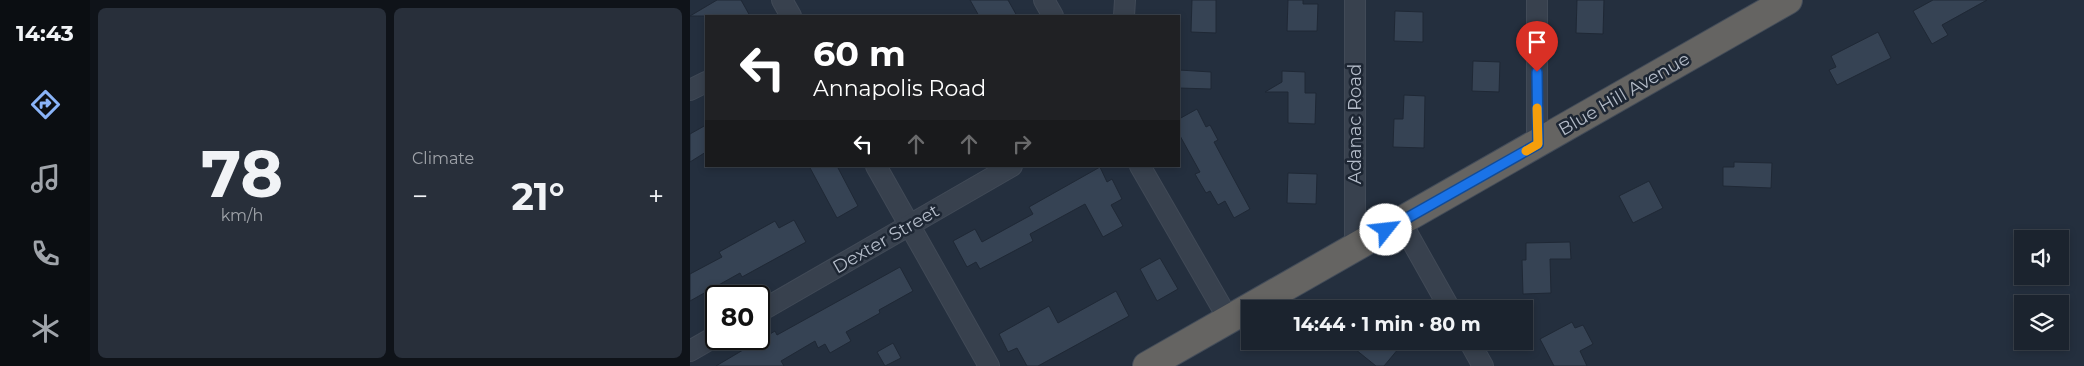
<!DOCTYPE html>
<meta charset="utf-8">
<style>
body{margin:0;font-family:Montserrat,sans-serif;background:#282f3a;color:#f1f3f6;height:100vh;display:flex;flex-direction:column;font-size:19px;white-space:nowrap}
*{box-sizing:border-box;margin:0}
p{font-size:16px;color:#a0a4aa}
.icon{flex:none;width:28px;height:28px;fill:none;stroke:currentColor;stroke-width:2;stroke-linecap:round;stroke-linejoin:round}
.map{position:relative;flex:1;overflow:hidden}
.panel{display:flex;flex-direction:column;gap:8px;padding:8px;background:#0f1319;width:600px}
.panel>*{flex:none}
.banner{position:absolute;left:15px;top:15px;width:475px;height:152px;border-radius:0px;box-shadow:0 2px 8px #0003,0 0 0 1px #39404a;background:#202124;color:#fff;overflow:hidden}
.controls{position:absolute;left:1324px;top:230px;display:grid;gap:10px}
.controls a{display:grid;place-items:center;width:55px;height:55px;border-radius:0px;background:#1b232e;box-shadow:0 2px 8px #0003,0 0 0 1px #39404a;font-size:25px}
.speed{position:absolute;left:15px;top:285px;display:flex;gap:10px;font-size:25px;font-weight:700;text-align:center}
.speed>*{display:grid;place-content:center;width:65px;height:65px;border-radius:50%;background:#1b232e;box-shadow:0 2px 8px #0003,0 0 0 1px #39404a;line-height:1}
.speed .limit{border:2px solid #111;border-radius:8px;background:#fff;color:#111}
.pin{position:absolute;display:grid;place-items:center;width:42px;height:42px;color:#fff;margin:-51px -21px;border-radius:50% 50% 50% 0;rotate:-45deg;box-shadow:0 0 5px #0007}
.pin .icon{rotate:45deg}
.me{position:absolute;width:55px;margin:-28px;rotate:61deg;stroke-linejoin:round;filter:drop-shadow(0 0 4px #0008)}
.turn{display:flex;align-items:center;gap:18px;height:105px;padding:0 25px;font-size:22px}
.turn .icon{width:65px;height:65px;stroke-width:2.5}
.turn b{display:block;font-size:35px;line-height:42px}
.lanes{display:flex;align-items:center;height:48px;padding:0 25px;background:#0003;justify-content:center;gap:25px;direction:ltr}
.lanes .off{opacity:.35}
.big{font-size:38px;font-weight:700;line-height:1.1}
.panel .widget{flex:1;display:flex;flex-direction:column;justify-content:center;gap:8px;min-width:0;padding:0 18px;border-radius:8px;background:#282f3a}
.panel .dial{align-items:center;gap:0}
.dial b{font-size:65px;line-height:1}
.heat{display:flex;justify-content:space-between;align-items:center;font-size:28px;direction:ltr}
.panel .tiles{flex:1;display:grid;gap:8px;grid-template-columns:repeat(2,1fr)}
.trip{position:absolute;left:551px;top:300px;width:292px;height:50px;border-radius:0px;background:#1b232e;box-shadow:0 2px 8px #0003,0 0 0 1px #39404a;font-weight:700;line-height:50px;text-align:center}
main{display:flex;flex:1;min-height:0}
.menu{display:flex;flex-direction:column;width:90px;justify-content:space-around;align-items:center;background:#0b0e12;color:#a0a4aa}
.menu .icon{width:35px;height:35px}
.menu .current{color:#8ab4f8}
.menu b{font-size:22px;color:#f1f3f6}
.map>svg:first-child{display:block}
.building{fill:#364354;stroke:#1f2835}
.lines{fill:none;stroke-linecap:round;stroke-linejoin:round}
.minor-casing{stroke:#414a57;stroke-width:22}
.trunk-casing{stroke:#434c59;stroke-width:30}
.minor{stroke:#38414e;stroke-width:20}
.trunk{stroke:#656462;stroke-width:28}
.route-casing{stroke:#114b97;stroke-width:12}
.route{stroke:#1a73e8;stroke-width:9}
.slow{stroke:#f59e0b;stroke-width:9}
.labels{text-anchor:middle;stroke-width:5;stroke-linejoin:round;paint-order:stroke}
.street-label{font-size:18px;fill:#b4bcc9;stroke:#1d2633}
</style>
<main>
<nav class="menu">
<b>14:43</b>
<svg class="icon current" aria-label="directions" viewBox="0 0 24 24"><path d="M12 3l9 9-9 9-9-9zM9 14v-3h6M13 9l2 2-2 2"/></svg>
<svg class="icon" aria-label="music" viewBox="0 0 24 24"><path d="M9 18V5l10-2v13"/><circle cx="6" cy="18" r="3"/><circle cx="16" cy="16" r="3"/></svg>
<svg class="icon" aria-label="phone" viewBox="0 0 24 24"><path d="M5 4h4l2 5-3 2q2 4 5 5l2-3 5 2v4C11 20 4 13 5 4z"/></svg>
<svg class="icon" aria-label="climate" viewBox="0 0 24 24"><path d="M12 3v18M4 7l16 10M4 17L20 7"/></svg>
</nav>
<section class="panel">
<div class="tiles">
<div class="widget dial"><b>78</b><p>km/h</p></div>
<div class="widget"><p>Climate</p>
<div class="heat"><a>−</a><b class="big">21°</b><a>+</a></div>
</div>
</div>
</section>
<div class="map">
<svg width="1394" height="366" viewBox="0 0 1394 366">
<rect width="100%" height="100%" fill="#242f3e"/>
<g class="building">
<path d="M27,0H51L60,16H0Z"/>
<path d="M280,0H318L327,16H289Z"/>
<path d="M502,0H526V33L501,32Z"/>
<path d="M598,0H613V4H628L627,31H597Z"/>
<path d="M887,0H914L913,34L886,33Z"/>
<path d="M1243,0H1297L1252,25L1258,35L1242,44L1223,11Z"/>
<path d="M705,11L733,12V42L704,41Z"/>
<path d="M1188,32L1201,58L1147,85L1139,70L1146,67L1141,56Z"/>
<path d="M783,61L810,62L809,92L782,91Z"/>
<path d="M489,70L521,72V89L489,88Z"/>
<path d="M592,71L615,72V93H626L625,124L598,123V92H575L592,82Z"/>
<path d="M714,95L735,96L734,148L703,147L704,119H713Z"/>
<path d="M507,109L516,127L520,125L528,140L524,142L560,209L544,218L535,201L528,205L520,191L516,193L505,174L510,172L489,134V119Z"/>
<path d="M16,125V152L0,162V134Z"/>
<path d="M1044,162L1082,163L1081,188L1033,186V167H1044Z"/>
<path d="M119,166H147L168,206L147,218Z"/>
<path d="M410,167L417,182L422,179L432,199L421,205L433,226L413,237L395,204L340,234L343,241L290,269L286,262L277,267L263,241L285,229L292,242L343,214L339,207Z"/>
<path d="M598,173L627,174L626,204L597,203Z"/>
<path d="M959,181L973,208L943,223L929,196Z"/>
<path d="M104,220L116,242L52,277L50,273L0,301V274L32,257L29,252L85,221L89,228Z"/>
<path d="M880,242L881,259H860L861,293L833,294L832,260H836V243Z"/>
<path d="M470,258L488,289L467,301L450,269Z"/>
<path d="M210,267L223,291L189,310L190,313L156,332L161,341L140,353L135,344L128,348L125,341L91,361L94,366H26L85,331L87,335Z"/>
<path d="M426,291L439,316L348,366H337L327,348L318,352L309,334L359,306L368,323Z"/>
<path d="M882,322L885,328L893,325L903,344L890,351L897,366H864L850,339Z"/>
<path d="M655,341H700L709,348L694,366H686Z"/>
<path d="M203,343L211,358L195,366L187,352Z"/>
</g>
<g class="lines">
<defs>
<g id="minor">
<path d="M92,0L101,16"/>
<path d="M354,0L363,16"/>
<path d="M665,0V248"/>
<path d="M847,0V144"/>
<path d="M434,16L435,0"/>
<path d="M0,90L16,82"/>
<path d="M186,166L299,366"/>
<path d="M450,166L539,320"/>
<path d="M711,222L760,309"/>
<path d="M69,312L322,166"/>
<path d="M779,341L793,366"/>
<path d="M0,351L26,336"/>
</g>
<path id="trunk" d="M457,366L1098,0"/>
</defs>
<use href="#minor" class="minor-casing"/>
<use href="#trunk" class="trunk-casing"/>
<use href="#minor" class="minor"/>
<use href="#trunk" class="trunk"/>
</g>
<g class="lines">
<defs>
<path id="route" d="M696,230L848,144L847,72"/>
</defs>
<use href="#route" class="route-casing"/>
<use href="#route" class="route"/>
<path class="slow" d="M836,151L848,144L847,108"/>
</g>
<g class="labels">
<g class="street-label">
<text transform="translate(934 94) rotate(-30)" y="6">Blue Hill Avenue</text>
<text transform="translate(665 124) rotate(-90)" y="6">Adanac Road</text>
<text transform="translate(196 239) rotate(-30)" y="6">Dexter Street</text>
</g>
</g>
</svg>
<div class="controls">
<a><svg class="icon" aria-label="sound" viewBox="0 0 24 24"><path d="M4 9h4l5-4v14l-5-4H4zM17 9q2 3 0 6"/></svg></a>
<a><svg class="icon" aria-label="layers" viewBox="0 0 24 24"><path d="M12 4l9 5-9 5-9-5zM3 14l9 5 9-5"/></svg></a>
</div>
<div class="speed"><div class="limit">80</div></div>
<div class="pin" style="left:847px;top:72px;background:#d93025"><svg class="icon" aria-label="arrive" viewBox="0 0 24 24"><path d="M6 21V4h12l-3 4 3 4H6"/></svg></div>
<svg class="me" style="left:696px;top:230px" viewBox="-20 -20 40 40"><circle r="19" fill="#fff"/><path d="M0-13L10 11 0 6-10 11z" fill="#1a73e8"/></svg>
<div class="trip">14:44 · 1 min · 80 m</div>
<div class="banner">
<div class="turn"><svg class="icon" aria-label="left" viewBox="0 0 24 24"><path d="M17 20v-9H6M10 6l-5 5 5 5"/></svg><div><b>60 m</b>Annapolis Road</div></div>
<div class="lanes"><svg class="icon" aria-label="left" viewBox="0 0 24 24"><path d="M17 20v-9H6M10 6l-5 5 5 5"/></svg><svg class="icon off" aria-label="ahead" viewBox="0 0 24 24"><path d="M12 20V5M6 11l6-6 6 6"/></svg><svg class="icon off" aria-label="ahead" viewBox="0 0 24 24"><path d="M12 20V5M6 11l6-6 6 6"/></svg><svg class="icon off" aria-label="right" viewBox="0 0 24 24"><path d="M7 20v-9h11M14 6l5 5-5 5"/></svg></div>
</div>
</div>
</main>
